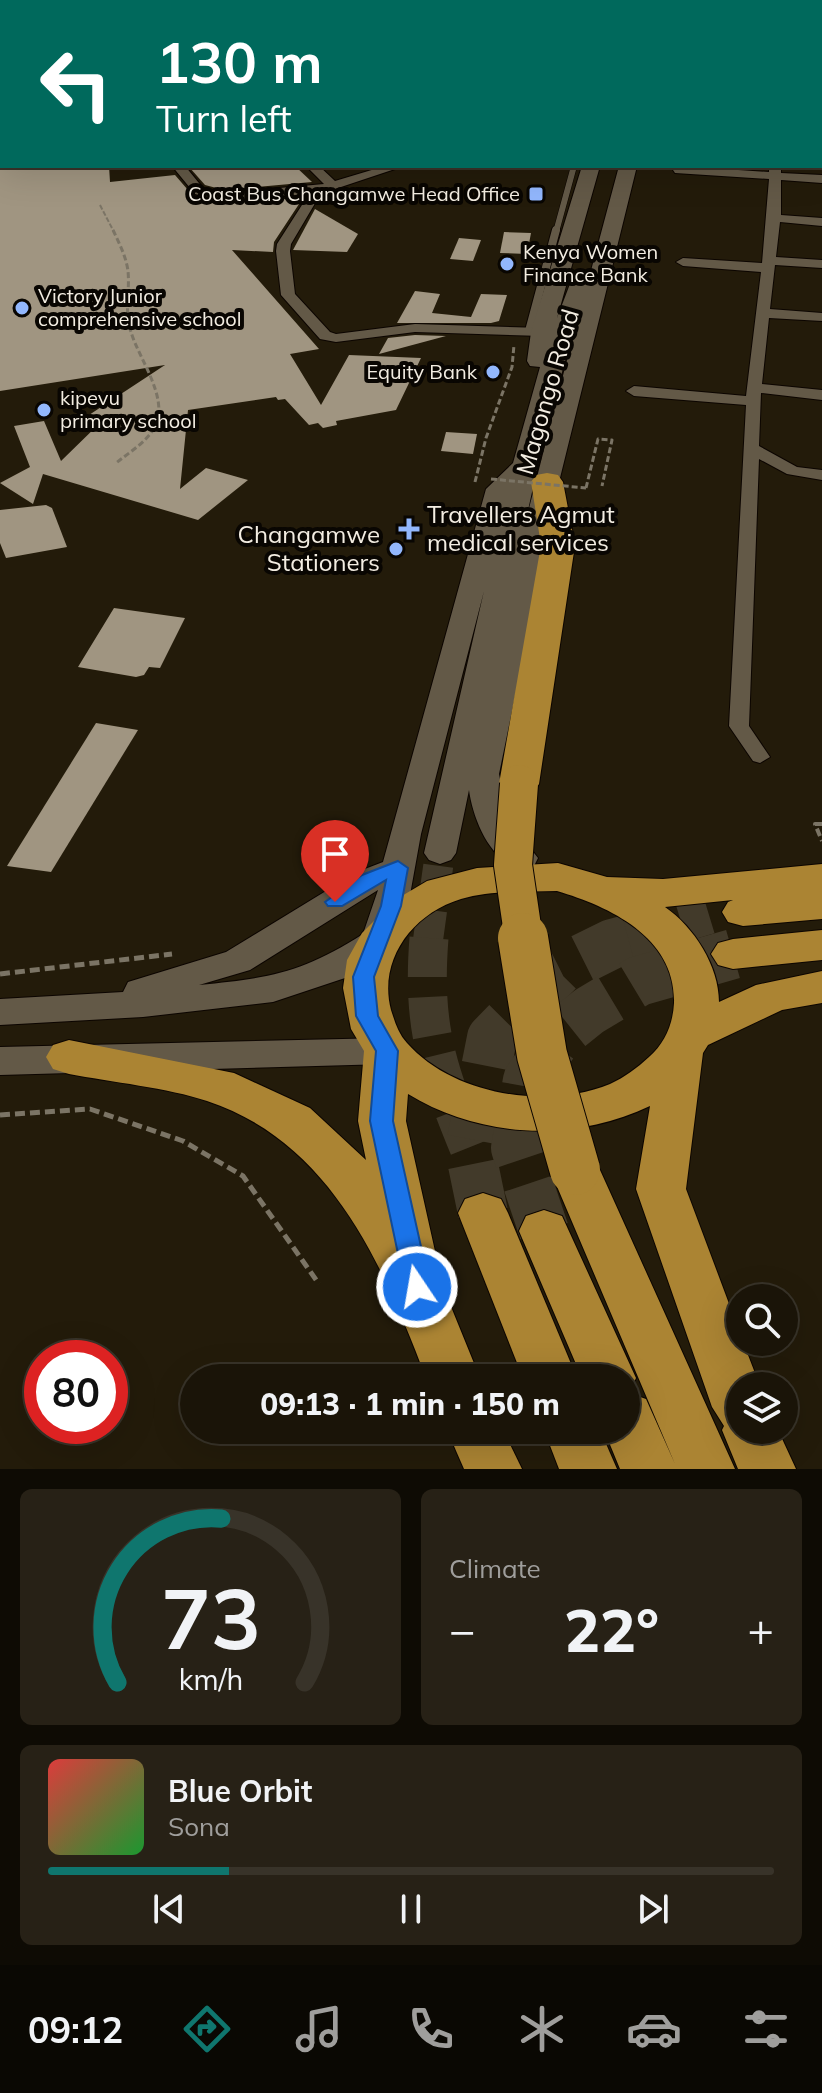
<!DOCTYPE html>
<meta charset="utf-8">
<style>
body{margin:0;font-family:Mulish,sans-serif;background:#272116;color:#f1f3f6;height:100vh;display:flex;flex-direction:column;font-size:30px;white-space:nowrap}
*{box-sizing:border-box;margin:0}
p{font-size:26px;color:#9f9e9c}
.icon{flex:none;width:44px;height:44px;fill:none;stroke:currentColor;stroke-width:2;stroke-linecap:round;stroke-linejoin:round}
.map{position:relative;height:1469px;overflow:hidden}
.drawer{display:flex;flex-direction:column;gap:20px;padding:20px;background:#0e0b04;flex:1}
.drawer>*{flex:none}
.hud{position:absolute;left:0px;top:0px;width:822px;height:168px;box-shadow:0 8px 32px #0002,0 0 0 2px #383329;background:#00695c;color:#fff;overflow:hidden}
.controls{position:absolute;left:726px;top:1284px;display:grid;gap:16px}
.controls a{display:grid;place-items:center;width:72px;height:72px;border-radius:50%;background:#1a1408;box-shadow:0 8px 32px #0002,0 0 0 2px #383329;font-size:40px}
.speed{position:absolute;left:24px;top:1340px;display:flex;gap:16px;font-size:40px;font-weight:700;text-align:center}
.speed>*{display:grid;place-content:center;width:104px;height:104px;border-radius:50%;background:#1a1408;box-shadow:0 8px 32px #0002,0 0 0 2px #383329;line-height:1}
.speed .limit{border:12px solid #d22;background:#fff;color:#111}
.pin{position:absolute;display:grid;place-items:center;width:68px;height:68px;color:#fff;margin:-82px -34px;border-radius:50% 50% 50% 0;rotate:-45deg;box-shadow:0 0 8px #0007}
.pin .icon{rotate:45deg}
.me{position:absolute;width:88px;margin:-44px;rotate:348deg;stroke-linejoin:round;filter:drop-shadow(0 0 6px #0008)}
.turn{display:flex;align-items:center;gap:28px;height:168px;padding:0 24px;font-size:36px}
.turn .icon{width:104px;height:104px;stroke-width:2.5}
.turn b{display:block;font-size:56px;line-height:68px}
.big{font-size:60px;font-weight:800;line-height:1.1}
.drawer .card{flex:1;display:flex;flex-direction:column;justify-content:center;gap:12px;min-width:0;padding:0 28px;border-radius:12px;background:#272116}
.drawer .dial{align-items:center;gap:0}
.dial svg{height:208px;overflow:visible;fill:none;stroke:#383329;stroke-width:7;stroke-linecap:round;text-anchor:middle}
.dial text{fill:#f1f3f6;stroke:none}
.song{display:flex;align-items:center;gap:24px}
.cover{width:96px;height:96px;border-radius:12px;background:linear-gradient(135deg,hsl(0 70% 55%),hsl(130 70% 35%))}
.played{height:8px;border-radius:4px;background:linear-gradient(90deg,#0f766e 25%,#383329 25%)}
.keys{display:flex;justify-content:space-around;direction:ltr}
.heat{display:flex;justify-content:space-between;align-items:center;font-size:44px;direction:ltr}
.drawer .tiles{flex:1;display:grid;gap:20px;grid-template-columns:1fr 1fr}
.card:last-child{grid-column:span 2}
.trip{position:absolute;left:180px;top:1364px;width:460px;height:80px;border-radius:40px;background:#1a1408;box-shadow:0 8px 32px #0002,0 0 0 2px #383329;font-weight:800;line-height:80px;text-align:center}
.tab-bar{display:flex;height:128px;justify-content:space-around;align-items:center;background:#0a0803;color:#9f9e9c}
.tab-bar .icon{width:56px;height:56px}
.tab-bar .on{color:#0f766e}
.tab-bar b{font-size:36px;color:#f1f3f6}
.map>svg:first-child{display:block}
.building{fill:#a09581}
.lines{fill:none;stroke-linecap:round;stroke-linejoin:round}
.secondary-tunnel-far1{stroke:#423a2a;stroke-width:30;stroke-dasharray:30 15;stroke-linecap:butt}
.secondary-tunnel{stroke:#423a2a;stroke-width:39;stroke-dasharray:39 20;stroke-linecap:butt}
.highway-tunnel-far1{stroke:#423a2a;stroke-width:38;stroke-dasharray:38 19;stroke-linecap:butt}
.highway-tunnel{stroke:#423a2a;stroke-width:50;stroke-dasharray:50 25;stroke-linecap:butt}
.lane-far1-casing{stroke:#0c0500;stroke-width:7}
.lane-casing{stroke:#0c0500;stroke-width:10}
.street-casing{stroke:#0c0500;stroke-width:2}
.secondary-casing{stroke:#0c0500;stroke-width:2}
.highway-casing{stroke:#0c0500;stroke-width:2}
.path-far3{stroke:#7b7465;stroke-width:2;stroke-dasharray:5 2;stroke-linecap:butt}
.path-far2{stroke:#7b7465;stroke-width:3;stroke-dasharray:6 3;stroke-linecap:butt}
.path-far1{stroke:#7b7465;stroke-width:4;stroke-dasharray:8 4;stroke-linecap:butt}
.path{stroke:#7b7465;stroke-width:5;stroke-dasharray:10 5;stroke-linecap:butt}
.lane-far1{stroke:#635947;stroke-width:6}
.lane{stroke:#635947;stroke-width:8}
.street{fill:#635947;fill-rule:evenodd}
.secondary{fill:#635947;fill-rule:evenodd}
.highway{fill:#ab8433;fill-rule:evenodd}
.highway-bridge-far1-casing{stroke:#0c0500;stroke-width:40;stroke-linecap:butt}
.highway-bridge-casing{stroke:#0c0500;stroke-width:52;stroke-linecap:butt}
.path-bridge{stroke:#7b7465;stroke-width:3;stroke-dasharray:6 3;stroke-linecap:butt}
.highway-bridge-far1{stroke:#ab8433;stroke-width:38}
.highway-bridge{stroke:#ab8433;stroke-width:50}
.route{fill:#1a73e8;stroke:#114b97;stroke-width:2}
.poi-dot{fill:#92b7fd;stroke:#090602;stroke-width:3}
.labels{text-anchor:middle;stroke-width:8;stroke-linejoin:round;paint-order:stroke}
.far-poi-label{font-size:20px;fill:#f3ede2;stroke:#090602;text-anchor:start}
.street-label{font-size:24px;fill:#f3ede2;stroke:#090602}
.poi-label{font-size:24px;fill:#f3ede2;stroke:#090602;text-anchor:start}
</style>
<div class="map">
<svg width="822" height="1469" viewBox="0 0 822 1469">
<rect width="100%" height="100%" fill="#231b0a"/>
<g class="building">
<path d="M0,166H109L110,182L175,175L194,197L223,204L297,198L301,201L274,242L273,252L232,250L319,349L290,354L321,405L349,355L421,358L396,410L336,421L337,425L323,428L318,423L309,425L285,399L278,400L276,397L188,410L180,489L206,468L248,480L198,520L43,474L33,504L0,483L30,467L14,426L44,421L61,461L103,420L89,415L165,365L0,391Z"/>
<path d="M206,166H295L312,182L224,190L205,185L190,168Z"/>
<path d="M315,209L358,234L347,252L293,250Z"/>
<path d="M504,232L531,233L527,254L500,253Z"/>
<path d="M459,238L481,240L473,261L450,259Z"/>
<path d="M415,291L440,294L432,313L471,317L481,294L507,295L499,321L491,323H397Z"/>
<path d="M415,335L446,336L379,354L388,338Z"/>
<path d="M446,432L477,434L473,454L441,451Z"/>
<path d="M46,505L52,508L67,547L6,558L0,543V510Z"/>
<path d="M114,608L185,618L160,668L149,667L144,675L136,677L78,667Z"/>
<path d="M96,723L138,730L51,872L7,866Z"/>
</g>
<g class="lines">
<path class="secondary-tunnel-far1" d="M428,940L440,853"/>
<path class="secondary-tunnel" d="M429,938C422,1027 437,1069 470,1150"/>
<path class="highway-tunnel-far1" d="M627,940L709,915"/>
<g class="highway-tunnel">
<path d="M483,1213L470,1150L492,1038L558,971L612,944L634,938"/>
<path d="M544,1231L516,1148L528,1080L559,1035L589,1011L639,981L733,954"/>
</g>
<defs>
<path id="lane-far1" d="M556,232L574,166"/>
<path id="lane" d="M529,331L556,230"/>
<g id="street">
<path d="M468,0H479L467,2Z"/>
<path d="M820,4H822L820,11Z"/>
<rect x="820" y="30" width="2" height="6"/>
<rect x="0" y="34" width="2" height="7"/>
<rect x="0" y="87" width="2" height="6"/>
<path d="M172,166H185L203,188L224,193L324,184L306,166H319L335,181L385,166H404L326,192L317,200L291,244L290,251L295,294L330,332L336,334L415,324L542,328L549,332L542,336L415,332L336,342L320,339L281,295L276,251L277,244L309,194L224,201L195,194Z"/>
<path d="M679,166L769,172V166H781V173L822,175V183L781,180V215L822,218V226L780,222L776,257L822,260V268L775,265L770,309L822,313V321L769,318L762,384L822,390V400L761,393L759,446L797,467L822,470V480L787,474L759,459L749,726L770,757L760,763L753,761L729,726L746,405L634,396L626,391L634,386L746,396L761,272L683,266L676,262L683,258L762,263L769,179L675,173L673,170Z"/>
</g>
<g id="secondary">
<path d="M197,0H223L224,2H198Z"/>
<path d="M230,0H257L258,2H231Z"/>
<path d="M267,0H292L293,2H268Z"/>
<rect x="663" y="0" width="14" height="2"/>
<path d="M582,166H600L557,318L573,276L580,274L589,278L619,166H637L559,482L499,774L508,820L538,858L534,866C495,876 473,821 469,790L456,853L451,860L440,864L429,860L424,853L484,591L421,834L408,906L390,949L348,977L273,1002L143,1017L0,1025V999L123,992L128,982L226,952L357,872L383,862L486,489L513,463L540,367L530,366L527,361L531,332ZM578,317L525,524C540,454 557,386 578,317ZM378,890L363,934C302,973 270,978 199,985L250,970Z"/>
<path d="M387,1038L400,1042L405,1051L400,1060L387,1064L0,1075V1047Z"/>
</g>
<g id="highway">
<path d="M547,473L558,475L563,482L575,545L539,784L533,793L519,796L505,793L499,784L541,545L531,482L536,475Z"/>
<path d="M558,863L607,877L663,879L822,864V919L743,926L728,922L722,912L728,902L733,900L665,907C694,927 719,966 719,1002L756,985L822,971V1003L782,1010L708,1045L703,1053L686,1189L740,1333V1342H743L760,1386H740V1430H778L796,1469H738L722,1430L724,1426L712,1407L636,1189L650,1106C573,1143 480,1138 408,1094L406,1121L443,1287L480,1378H426C383,1265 331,1142 207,1101C168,1088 111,1082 69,1074L53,1069L46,1057L53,1045L69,1040L234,1073L310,1108L366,1160L358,1121L364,1051L351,1029L343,988L347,960L362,933L395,900L427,881L477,868ZM557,891C611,907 676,938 674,1003C673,1024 665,1043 649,1057C637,1068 625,1077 610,1084C546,1110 453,1095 407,1043C398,1033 395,1022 391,1010C378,960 412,914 461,899C491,890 526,892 557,891Z"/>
<path d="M822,930V960L733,969L718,965L711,954L718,943L733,939Z"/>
<path d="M575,1151L592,1156L600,1170L735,1469H620L604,1430H626V1378H582L519,1231L526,1216L544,1210L562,1216L636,1378L629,1393L646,1399L675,1464L550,1170L558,1156Z"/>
<path d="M483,1193L501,1199L508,1213L577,1378H523L458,1213L465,1199Z"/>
<path d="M447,1430H503L522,1469H464Z"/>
<path d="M544,1430H600L617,1469H559Z"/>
</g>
</defs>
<use href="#lane-far1" class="lane-far1-casing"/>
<use href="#lane" class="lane-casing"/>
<use href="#street" class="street-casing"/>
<use href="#secondary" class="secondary-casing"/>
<use href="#highway" class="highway-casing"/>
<g class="path-far3">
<path d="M138,0L151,2"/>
<path d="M311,0L325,2"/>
<path d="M100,205L114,232"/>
</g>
<g class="path-far2">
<path d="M113,230C119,243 126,256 128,271C130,291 124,312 131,332C139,359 168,396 156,425C148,441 130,452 116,463"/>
<path d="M475,482L486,438L512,367L514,345"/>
<path d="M586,488L598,439L612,440L602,486"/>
</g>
<path class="path-far1" d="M822,824H815L822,841"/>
<g class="path">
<path d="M0,974L172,954"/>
<path d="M0,1115L90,1109L183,1141L243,1176L319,1284"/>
</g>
<use href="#lane-far1" class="lane-far1"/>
<use href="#lane" class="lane"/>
<use href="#street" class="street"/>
<use href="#secondary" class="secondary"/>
<use href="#highway" class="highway"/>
<defs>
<path id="highway-bridge-far1" d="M519,784L513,865L524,940"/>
<path id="highway-bridge" d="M523,938L542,1055L575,1170"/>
</defs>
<use href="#highway-bridge-far1" class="highway-bridge-far1-casing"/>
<use href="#highway-bridge" class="highway-bridge-casing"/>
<path class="path-bridge" d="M491,479L586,488"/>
<use href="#highway-bridge-far1" class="highway-bridge-far1"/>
<use href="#highway-bridge" class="highway-bridge"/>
</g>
<path class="route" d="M398,861L408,868L401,906L374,977L378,1016L398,1051L393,1121L430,1287L426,1295L417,1298L409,1295L405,1287L370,1121L376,1051L356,1016L353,977L381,906L386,880L342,906H328L325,902L362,875Z"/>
<g class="poi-dot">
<rect x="528" y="186" width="16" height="16" rx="4"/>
<circle cx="507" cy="264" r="8"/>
<circle cx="22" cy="308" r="8"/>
<circle cx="493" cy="372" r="8"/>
<circle cx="44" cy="410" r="8"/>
<path d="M405 517h8v8h8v8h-8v8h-8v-8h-8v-8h8z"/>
<circle cx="396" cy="549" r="8"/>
</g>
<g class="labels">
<g class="far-poi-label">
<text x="520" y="201" text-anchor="end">Coast Bus Changamwe Head Office</text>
<text x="523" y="259">Kenya Women<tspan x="523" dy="23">Finance Bank</tspan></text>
<text x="38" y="303">Victory Junior<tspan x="38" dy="23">comprehensive school</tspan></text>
<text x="477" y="379" text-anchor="end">Equity Bank</text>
<text x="60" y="405">kipevu<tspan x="60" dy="23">primary school</tspan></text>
</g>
<g class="street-label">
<text transform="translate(548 392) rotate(-74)" y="8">Magongo Road</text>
</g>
<g class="poi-label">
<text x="427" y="523">Travellers Agmut<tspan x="427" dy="28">medical services</tspan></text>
<text x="380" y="543" text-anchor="end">Changamwe<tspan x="380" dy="28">Stationers</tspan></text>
</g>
</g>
</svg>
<div class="controls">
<a><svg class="icon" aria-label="search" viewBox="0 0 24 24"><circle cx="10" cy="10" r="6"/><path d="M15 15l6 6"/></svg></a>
<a><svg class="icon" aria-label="layers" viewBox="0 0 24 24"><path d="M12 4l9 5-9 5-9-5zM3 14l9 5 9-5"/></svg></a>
</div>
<div class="speed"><div class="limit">80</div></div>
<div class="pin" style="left:335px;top:902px;background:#d93025"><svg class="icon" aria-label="arrive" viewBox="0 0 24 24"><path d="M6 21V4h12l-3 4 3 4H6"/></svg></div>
<svg class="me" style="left:417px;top:1287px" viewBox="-20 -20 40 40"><circle r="17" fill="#1a73e8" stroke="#fff" stroke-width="3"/><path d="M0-11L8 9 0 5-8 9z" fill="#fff"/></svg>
<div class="trip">09:13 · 1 min · 150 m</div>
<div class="hud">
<div class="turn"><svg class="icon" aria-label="left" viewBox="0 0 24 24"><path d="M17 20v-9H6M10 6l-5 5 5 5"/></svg><div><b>130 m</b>Turn left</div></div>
</div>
</div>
<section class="drawer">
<div class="tiles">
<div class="card dial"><svg viewBox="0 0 100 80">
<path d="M14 69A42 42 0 1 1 86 69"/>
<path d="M14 69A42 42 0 0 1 54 6" stroke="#0f766e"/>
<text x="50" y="56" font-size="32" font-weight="700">73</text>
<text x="50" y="72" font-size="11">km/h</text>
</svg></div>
<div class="card"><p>Climate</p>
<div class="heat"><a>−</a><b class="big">22°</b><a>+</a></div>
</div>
<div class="card">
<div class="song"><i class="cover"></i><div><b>Blue Orbit</b><p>Sona</p></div></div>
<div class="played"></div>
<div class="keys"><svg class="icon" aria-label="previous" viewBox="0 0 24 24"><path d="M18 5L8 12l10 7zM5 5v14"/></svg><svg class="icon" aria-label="pause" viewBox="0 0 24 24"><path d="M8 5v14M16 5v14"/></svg><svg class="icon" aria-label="next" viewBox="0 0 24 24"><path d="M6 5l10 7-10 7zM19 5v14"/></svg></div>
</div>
</div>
</section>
<nav class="tab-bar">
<b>09:12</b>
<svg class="icon on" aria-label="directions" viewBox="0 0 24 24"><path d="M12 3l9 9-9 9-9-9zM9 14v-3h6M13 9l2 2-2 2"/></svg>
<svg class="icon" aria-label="music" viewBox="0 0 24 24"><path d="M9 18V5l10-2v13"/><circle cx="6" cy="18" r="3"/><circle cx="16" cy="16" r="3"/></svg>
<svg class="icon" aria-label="phone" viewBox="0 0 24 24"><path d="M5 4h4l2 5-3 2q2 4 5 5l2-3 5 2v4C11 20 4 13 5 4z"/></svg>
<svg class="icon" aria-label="climate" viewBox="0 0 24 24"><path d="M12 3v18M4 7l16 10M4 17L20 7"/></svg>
<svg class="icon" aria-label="car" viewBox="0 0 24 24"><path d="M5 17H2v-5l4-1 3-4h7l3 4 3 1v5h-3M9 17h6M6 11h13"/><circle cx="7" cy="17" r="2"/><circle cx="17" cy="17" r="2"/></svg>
<svg class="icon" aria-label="filters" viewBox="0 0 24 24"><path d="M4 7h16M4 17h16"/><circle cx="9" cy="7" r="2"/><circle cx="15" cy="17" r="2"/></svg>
</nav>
